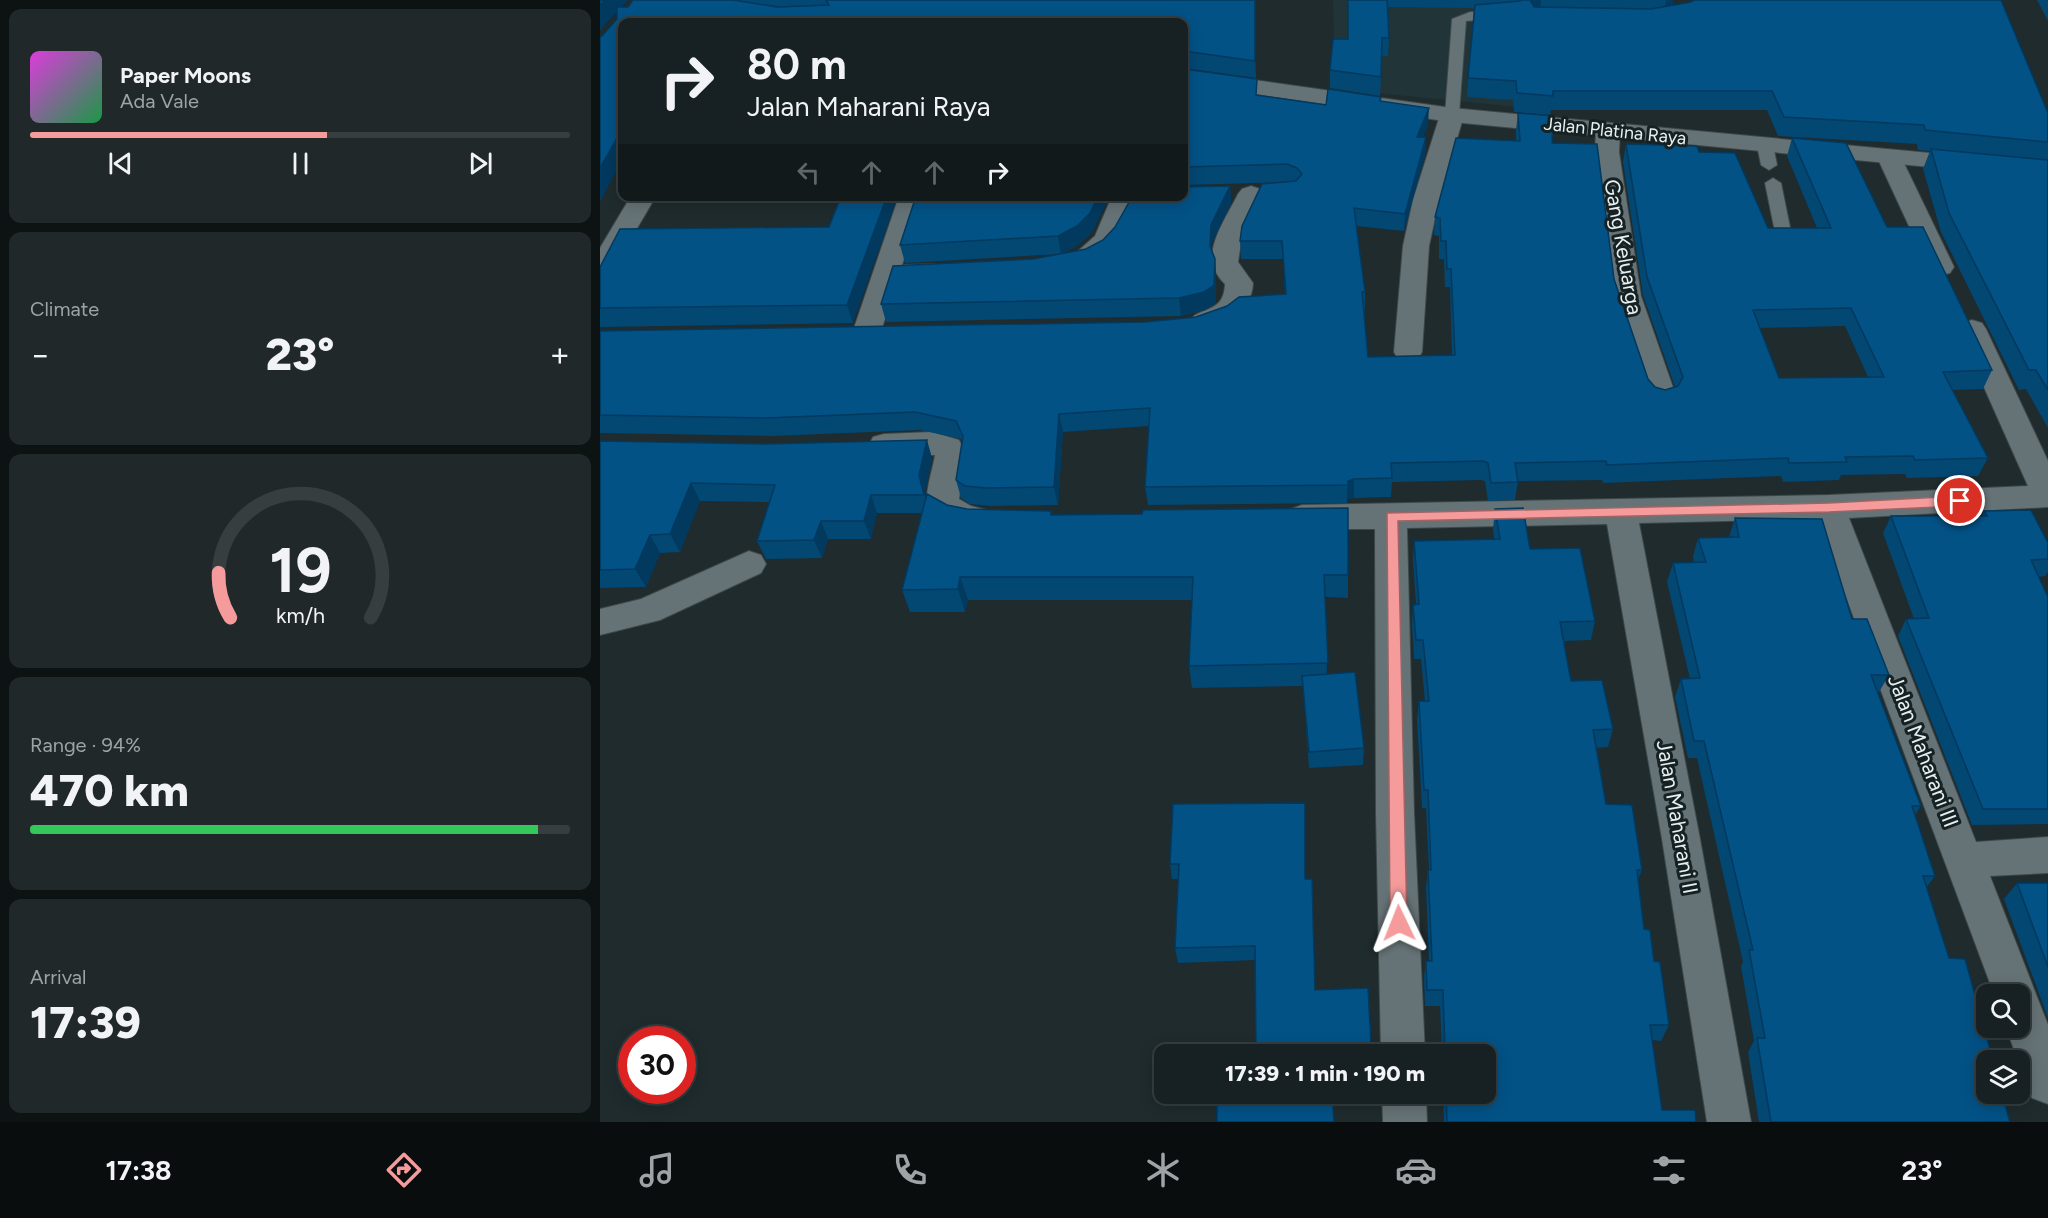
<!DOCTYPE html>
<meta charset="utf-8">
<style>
body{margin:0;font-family:Figtree,sans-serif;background:#20282a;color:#f1f3f6;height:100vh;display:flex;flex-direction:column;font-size:22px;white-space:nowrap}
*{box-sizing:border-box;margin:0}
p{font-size:20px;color:#9ea3a5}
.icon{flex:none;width:33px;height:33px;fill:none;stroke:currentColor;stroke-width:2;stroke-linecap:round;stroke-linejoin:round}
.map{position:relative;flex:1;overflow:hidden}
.drawer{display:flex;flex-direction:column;gap:9px;padding:9px;background:#0d1213;width:600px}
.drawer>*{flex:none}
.banner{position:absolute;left:18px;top:18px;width:570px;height:183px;border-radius:12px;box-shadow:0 3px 15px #0003,0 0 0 2px #363e40;background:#172022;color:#f1f3f6;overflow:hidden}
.fabs{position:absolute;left:1376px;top:984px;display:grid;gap:12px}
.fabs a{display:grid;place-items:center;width:54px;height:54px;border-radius:12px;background:#172022;box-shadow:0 3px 15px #0003,0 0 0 2px #363e40;font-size:30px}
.speed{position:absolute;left:18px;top:1026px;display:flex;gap:12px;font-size:30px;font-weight:700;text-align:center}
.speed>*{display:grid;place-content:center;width:78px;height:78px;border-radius:50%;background:#172022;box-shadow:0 3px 15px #0003,0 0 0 2px #363e40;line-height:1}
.speed .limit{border:9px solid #d22;background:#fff;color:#111}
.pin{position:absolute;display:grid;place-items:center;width:51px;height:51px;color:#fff;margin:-26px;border:3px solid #fff;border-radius:50%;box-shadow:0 2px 6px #0007}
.me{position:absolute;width:66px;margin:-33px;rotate:358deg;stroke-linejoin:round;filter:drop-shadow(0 0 4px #0008)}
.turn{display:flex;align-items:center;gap:21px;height:126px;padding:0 30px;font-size:27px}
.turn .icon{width:78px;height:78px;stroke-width:2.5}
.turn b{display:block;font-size:42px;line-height:51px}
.lanes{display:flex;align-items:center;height:57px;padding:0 30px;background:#0003;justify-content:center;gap:30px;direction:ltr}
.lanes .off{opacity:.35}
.big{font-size:45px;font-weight:800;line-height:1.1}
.drawer .tile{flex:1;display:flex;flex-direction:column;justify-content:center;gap:9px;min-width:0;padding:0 21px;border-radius:12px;background:#20282a}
.drawer .dial{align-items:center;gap:0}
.dial svg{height:156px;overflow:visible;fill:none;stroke:#363e40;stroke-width:7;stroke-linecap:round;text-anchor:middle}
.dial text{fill:#f1f3f6;stroke:none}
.song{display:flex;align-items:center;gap:18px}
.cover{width:72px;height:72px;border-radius:9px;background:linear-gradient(135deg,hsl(300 70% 55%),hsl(140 70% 35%))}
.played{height:6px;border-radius:3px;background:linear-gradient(90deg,#f59b9b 55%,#363e40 55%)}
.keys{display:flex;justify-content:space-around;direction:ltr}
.heat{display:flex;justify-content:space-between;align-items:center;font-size:33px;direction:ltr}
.charge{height:9px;border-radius:4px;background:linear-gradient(90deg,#34c759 94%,#363e40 0)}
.trip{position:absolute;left:554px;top:1044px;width:342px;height:60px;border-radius:12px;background:#172022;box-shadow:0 3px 15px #0003,0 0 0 2px #363e40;font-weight:800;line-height:60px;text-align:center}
.tabs{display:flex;height:96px;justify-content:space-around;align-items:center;background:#090d0e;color:#9ea3a5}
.tabs .icon{width:42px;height:42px}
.tabs .on{color:#f59b9b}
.tabs b{font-size:27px;color:#f1f3f6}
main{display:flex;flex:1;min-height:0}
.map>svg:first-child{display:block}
.built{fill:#213539}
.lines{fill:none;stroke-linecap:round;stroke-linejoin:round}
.lane-casing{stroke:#3e484a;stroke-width:2}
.street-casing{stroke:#3e484a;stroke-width:2}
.secondary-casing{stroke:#3e484a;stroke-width:2}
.lane{fill:#667376;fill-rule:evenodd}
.street{fill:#667376;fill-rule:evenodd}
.secondary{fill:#667376;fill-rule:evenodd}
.wall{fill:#034773;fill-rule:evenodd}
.shaded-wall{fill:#02395e}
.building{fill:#035286;stroke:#02395e;stroke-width:1.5;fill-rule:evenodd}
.route{fill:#f59b9b;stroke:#9f6565;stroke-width:1.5}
.labels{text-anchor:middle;stroke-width:6;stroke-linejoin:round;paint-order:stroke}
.far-street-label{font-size:18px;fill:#e7eff0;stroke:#162123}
.street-label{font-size:21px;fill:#e7eff0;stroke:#162123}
</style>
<main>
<section class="drawer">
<div class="tile">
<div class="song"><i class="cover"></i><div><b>Paper Moons</b><p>Ada Vale</p></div></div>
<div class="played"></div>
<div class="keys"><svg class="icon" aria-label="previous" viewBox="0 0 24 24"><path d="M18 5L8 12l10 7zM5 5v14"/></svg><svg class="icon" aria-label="pause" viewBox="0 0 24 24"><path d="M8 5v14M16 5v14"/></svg><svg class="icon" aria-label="next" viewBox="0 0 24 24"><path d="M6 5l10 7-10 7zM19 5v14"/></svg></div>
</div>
<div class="tile"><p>Climate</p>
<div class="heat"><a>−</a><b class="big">23°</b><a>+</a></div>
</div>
<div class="tile dial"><svg viewBox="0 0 100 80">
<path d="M14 69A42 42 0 1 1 86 69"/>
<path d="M14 69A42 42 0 0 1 8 46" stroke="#f59b9b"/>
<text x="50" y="56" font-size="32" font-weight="700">19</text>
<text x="50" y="72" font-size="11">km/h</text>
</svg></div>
<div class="tile"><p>Range · 94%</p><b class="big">470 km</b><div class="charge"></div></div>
<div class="tile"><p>Arrival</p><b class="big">17:39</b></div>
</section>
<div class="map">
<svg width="1448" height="1122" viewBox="0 0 1448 1122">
<rect width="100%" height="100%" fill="#1f2b2d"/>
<path class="built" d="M733,0H962L928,108L735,89Z"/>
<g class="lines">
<defs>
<g id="lane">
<path d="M902,11L907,12V18L866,21L859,115L857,118H847L845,115L852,19L870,12Z"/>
<path d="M1165,140L1173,145L1177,165L1169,170L1161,165L1157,145Z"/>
<path d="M1173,178L1181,183L1191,232L1183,237L1175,232L1165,183Z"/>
</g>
<g id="street">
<path d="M852,108L860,110L864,115L839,200L829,246L822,352L818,359L808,361L798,359L794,352L803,246L813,200L840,115L844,110Z"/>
<path d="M1008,123L1016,125L1020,130L1019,152L1041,296L1076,396L1071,403L1061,406L1051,403L1046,396L1013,296L995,152L996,130L1000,125Z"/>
<path d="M1289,150L1298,152L1301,157L1354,267L1350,273L1341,275L1332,273L1328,267L1277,157L1280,152Z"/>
<path d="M651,186L660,189L664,194L641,243L638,262L653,283C652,313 620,337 591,329L587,323C599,305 624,315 625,284C596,257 624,223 638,194L642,189Z"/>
<path d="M31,196H56L9,276L0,278V248Z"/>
<path d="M299,196H324L302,265L335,264L345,266L348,272L345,278L297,282L281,331L277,337L267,340L257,337L253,331Z"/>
<path d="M512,196H537C528,225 511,274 473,265L469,259L495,236Z"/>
<path d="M1372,320L1382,323L1386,329L1448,461V507L1249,518L1376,842L1448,837V873L1390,876L1448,1025V1104L1432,1098L1406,1028H1419V994H1394L1217,519L1039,523L1100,839L1151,1122H1107L1062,839L1007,524L807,528L814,813L825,1054H781L776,813L775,529H702L691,525L686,517L691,509L702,505L1229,495L1428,486L1358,329L1362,323Z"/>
<path d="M332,432L359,440L366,454L359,499L371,506L395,512L400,520L395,528C377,534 330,526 327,501C326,488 333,468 335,455L284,456L273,453L269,445L273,437L284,434Z"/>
<path d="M149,551L161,555L166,564L161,573L60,620L0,635V609L41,599Z"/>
<path d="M782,1094H826L827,1122H783Z"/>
</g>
<path id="secondary" d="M584,70L852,108L1448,164V178L852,122L584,84Z"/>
</defs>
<use href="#lane" class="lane-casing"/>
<use href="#street" class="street-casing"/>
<use href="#secondary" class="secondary-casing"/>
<use href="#lane" class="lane"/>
<use href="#street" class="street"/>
<use href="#secondary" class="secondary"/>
</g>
<g class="wall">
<path d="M0,0H28L21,7H180L135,0H656V78L584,68V22H22V160L0,201V37L2,36L17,19V11L0,30Z"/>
<path d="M748,0H1073L1072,6L1448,113V428L1426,389L1419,390L1341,232L1323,169L1330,151L1318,150L1317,144L1178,136L1167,110H951L950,115L914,112L913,100L867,97L874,8L787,7L789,38L788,56H782L780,96L730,88V70L748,39Z"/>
<path d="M1437,0H1448V21Z"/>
<path d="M584,69L657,95L726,105L780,101L828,125L823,137H826L825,155L804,231L756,226L765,292V310H764L768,357L852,355L850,287H845L844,259H839V236L834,235L835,217L916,141V130L918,113L952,143L1014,279L1048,379L1055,387L1065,390L1075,387L1043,295L1023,162L1026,144L1099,152L1168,228H1217L1187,156L1192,138L1287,227L1392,370L1383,389L1352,390L1388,458L1378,476L1307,478L1305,474L1241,475L1239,480L1183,482L1181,476L1003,483L1002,480L918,481L915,500L888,501L885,481L881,480L792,482L791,497L754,498L747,499V503L548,505L545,487L549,426L463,432L458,505L391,506L370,504L361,498L356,480L362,442L361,439L320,430L174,436L0,433V331L545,322L596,317L685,294L683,259H641L640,241L687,182L584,185V187ZM1245,326L1268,377L1179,378L1160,328Z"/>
<path d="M630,186L631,203L612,243V251L615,259L616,277V303L605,310L581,316L286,322L281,304L433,259L460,254L305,263L300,245L493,231L480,244L462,254L486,249Z"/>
<path d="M229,227L253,323L0,327V267Z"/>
<path d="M0,441L332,458L325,493L326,498L347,505L367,509L451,511L452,515L748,575V598L725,597L727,674L764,748L763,765L709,768L703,686L592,688L589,666L592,600H368L365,612H310L302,590L322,513H277L271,539H228L222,558L166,559L157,541L169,502L100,501L80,552L60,553L46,587L0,588Z"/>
<path d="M895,509L995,621L991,640L963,641L971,681L1013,729L1008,747L997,748L1006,804L1042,870L1038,880L1044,929L1054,961L1069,1025L1061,1041L1052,1040L1062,1110L1096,1122H844L843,1094H885V1054H842L840,1006H825L824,977L826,961H829L826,887L828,870H829L826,808H822L817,720L819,701H825L821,659H814L812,624L813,605L816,604L813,560L814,541L894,539L893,529Z"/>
<path d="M1384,511L1448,543V572L1445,576L1438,577L1448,597V824L1372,825L1298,636L1306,619H1314L1283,533L1291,516H1382Z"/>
<path d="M1135,518L1252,619L1289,675L1279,692H1278L1321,806L1315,815L1335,876L1326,888L1349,958L1410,1122H1159L1148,1052L1154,1041L1141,966L1143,962L1097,758H1088L1075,697L1081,679H1090L1067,582L1073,563H1094L1093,556L1098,538L1129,537Z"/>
<path d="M573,804L706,879L715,990L771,1044V1054H656V960L578,963L575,948L578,879H572L570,864Z"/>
<path d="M1417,883H1448V1018L1404,899Z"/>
</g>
<g class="shaded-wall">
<path d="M5,0H28L0,30V5Z"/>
<path d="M655,0H656V78L655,61Z"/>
<path d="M929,0H941L940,10L932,11Z"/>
<path d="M1066,0H1073L1071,8L1064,11Z"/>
<path d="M829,108L828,125L816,155L817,137Z"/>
<path d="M22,129V160L0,201V168Z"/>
<path d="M826,137L825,155L804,231L805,214Z"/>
<path d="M630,186L631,203L612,243L611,264L610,246L611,225Z"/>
<path d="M287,196H298L253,323L247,305Z"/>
<path d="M498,196H510L493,231L480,244L461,254L458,236Z"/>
<path d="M615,259L616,277V303L605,310L581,316L579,298Z"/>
<path d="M459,414L463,432L458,505L454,487Z"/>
<path d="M327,440L332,458L325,493L330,513L319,475Z"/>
<path d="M754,479V498L747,499L748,481Z"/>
<path d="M91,483L100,501L80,552L70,534Z"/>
<path d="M271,495L277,513L271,539L264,521Z"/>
<path d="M221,521L228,539L222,558L214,540Z"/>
<path d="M50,535L60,553L46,587L35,569Z"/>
<path d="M360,577L368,600L365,612L358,589Z"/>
</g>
<g class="building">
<path d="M0,0H5L0,5Z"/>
<path d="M33,0H133L177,7L229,5L226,0H655V61L584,51V22H22V129L0,168V37L2,36L17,19V7H28Z"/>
<path d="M748,0H787L789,38H782L781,77L730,70L733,39H748Z"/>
<path d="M920,0H930L934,7L1051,9L1091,2L1094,0H1401L1448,113V142L1325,130L1324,125L1184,117L1172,91H953V96L917,93L916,81L868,78L875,5L920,1Z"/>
<path d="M584,69L657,79L656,95L726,105L728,89L781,97L780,101L829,108L817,137H826L805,214L754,208L765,292H762L768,357L855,355L851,269H847L846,241H841L840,218L835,217L856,138L920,141L918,113L953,116L952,143L997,144L1014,279L1048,379L1055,387L1065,390L1078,386L1083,377L1047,277L1026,144L1097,146L1099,152L1135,153L1168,228H1231L1192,138L1246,143L1287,227H1323L1392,370L1343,372L1388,458L1315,460L1313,456L1245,457L1247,462L1189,463L1188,458L1007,465L1006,461L915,463L918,482L891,483L888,463L883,461L791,463L792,478L754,479L748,481V485L545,487L550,408L459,414L454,487L386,488L365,486L356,480L363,436L356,421L315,412L166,418L0,415V331L545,322L596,317L627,306L639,297L686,294L682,241H640L642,226L662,184L696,181L702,174L697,168L687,164L584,167ZM1251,308L1284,377L1179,378L1153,310Z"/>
<path d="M1331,149L1448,160V390L1436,370H1429L1349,213Z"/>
<path d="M630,186L611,225L610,246L615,259L614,285L604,292L579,298L281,304L293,266L433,259L486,249L503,240L515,227L528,204L531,196H584V187Z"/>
<path d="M241,196H287L247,305L0,308V267L20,229L229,227Z"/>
<path d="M316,196H498L490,213L477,226L458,236L300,245Z"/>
<path d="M327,440L319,475L324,495H271L264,521H221L214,540L157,541L175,485L91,483L70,534L50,535L35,569L0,570V441L166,444Z"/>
<path d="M327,494L347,505L367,509L451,511V515L542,514L543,510L748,508V575H724L728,663L589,666L593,577H360L358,589L302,590Z"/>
<path d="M923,508L930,549L980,548L995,621L960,622L971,681L1002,680L1013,729L993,730L1006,804L1032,805L1042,870H1037L1044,929L1050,930L1054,961L1060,962L1069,1025H1050L1062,1110H1095L1096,1122H847L846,1094H885V1054H845L843,990H827L826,961H832L828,870H831L828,790H824L819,701H829L823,640H816L813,605L819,604L814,541L900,539L895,509Z"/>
<path d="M1431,510L1448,543V559L1431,560L1448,597V809H1383L1306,619L1329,618L1291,516H1387L1384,511Z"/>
<path d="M1135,518L1222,519L1252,619H1267L1289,675H1271L1321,806H1312L1335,876H1323L1349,958L1365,959L1393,1060H1386V1094H1402L1410,1122H1171L1157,1038H1165L1149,950H1153L1104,741H1094L1081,679L1100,678L1073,563L1106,562L1098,538L1139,537Z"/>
<path d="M755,672L764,748L709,752L702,676Z"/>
<path d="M705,803V879H712L715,990L768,988L771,1044L729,1046L730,1054H656L655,946L575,948L579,864H570L573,804Z"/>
<path d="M1417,883H1448V967Z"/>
<path d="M617,1094H732L734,1122H617Z"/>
</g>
<path class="route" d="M1360,496L1367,501L1360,506L1229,512L798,521L807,923L805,928L799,931L793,928L790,923L787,513L1229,503Z"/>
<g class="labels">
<g class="far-street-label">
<text transform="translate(1015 131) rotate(6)" y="6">Jalan Platina Raya</text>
</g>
<g class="street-label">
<text transform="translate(1023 247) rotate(80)" y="7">Gang Keluarga</text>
<text transform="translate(1323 751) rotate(69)" y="7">Jalan Maharani III</text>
<text transform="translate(1077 817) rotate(80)" y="7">Jalan Maharani II</text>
</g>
</g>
</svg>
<div class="fabs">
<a><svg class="icon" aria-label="search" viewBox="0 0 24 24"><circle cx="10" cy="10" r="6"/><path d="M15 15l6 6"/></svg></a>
<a><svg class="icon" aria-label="layers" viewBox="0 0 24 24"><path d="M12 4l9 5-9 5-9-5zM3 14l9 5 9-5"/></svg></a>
</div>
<div class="speed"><div class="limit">30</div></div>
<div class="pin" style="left:1360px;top:501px;background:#d93025"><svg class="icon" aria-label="arrive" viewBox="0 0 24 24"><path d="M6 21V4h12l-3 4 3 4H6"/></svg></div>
<svg class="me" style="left:799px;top:923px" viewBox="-20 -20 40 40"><path d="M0-17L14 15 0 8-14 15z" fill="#f59b9b" stroke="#fff" stroke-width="4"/></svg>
<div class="trip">17:39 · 1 min · 190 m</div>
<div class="banner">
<div class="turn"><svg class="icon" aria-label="right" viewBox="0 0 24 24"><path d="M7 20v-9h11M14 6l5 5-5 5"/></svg><div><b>80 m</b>Jalan Maharani Raya</div></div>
<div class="lanes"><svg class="icon off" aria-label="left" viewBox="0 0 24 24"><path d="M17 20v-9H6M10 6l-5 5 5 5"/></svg><svg class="icon off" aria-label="ahead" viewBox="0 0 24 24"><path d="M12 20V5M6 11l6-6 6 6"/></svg><svg class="icon off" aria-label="ahead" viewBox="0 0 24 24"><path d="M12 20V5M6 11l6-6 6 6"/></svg><svg class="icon" aria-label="right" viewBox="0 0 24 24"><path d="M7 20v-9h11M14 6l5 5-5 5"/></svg></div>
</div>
</div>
</main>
<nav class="tabs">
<b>17:38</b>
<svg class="icon on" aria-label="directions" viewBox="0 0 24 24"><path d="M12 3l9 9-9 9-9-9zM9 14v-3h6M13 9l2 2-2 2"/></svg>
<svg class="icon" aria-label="music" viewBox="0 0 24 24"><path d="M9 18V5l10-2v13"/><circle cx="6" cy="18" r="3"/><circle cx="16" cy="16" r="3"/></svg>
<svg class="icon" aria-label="phone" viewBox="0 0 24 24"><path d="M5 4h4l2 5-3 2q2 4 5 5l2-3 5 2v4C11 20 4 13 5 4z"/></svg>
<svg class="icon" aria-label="climate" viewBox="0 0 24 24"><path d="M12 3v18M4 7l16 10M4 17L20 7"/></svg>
<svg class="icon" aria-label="car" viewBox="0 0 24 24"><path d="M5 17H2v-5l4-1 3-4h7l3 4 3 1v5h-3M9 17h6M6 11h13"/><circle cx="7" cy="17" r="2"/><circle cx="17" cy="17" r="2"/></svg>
<svg class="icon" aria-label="filters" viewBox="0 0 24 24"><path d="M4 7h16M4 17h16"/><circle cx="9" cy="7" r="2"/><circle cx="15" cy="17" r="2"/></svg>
<b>23°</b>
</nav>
